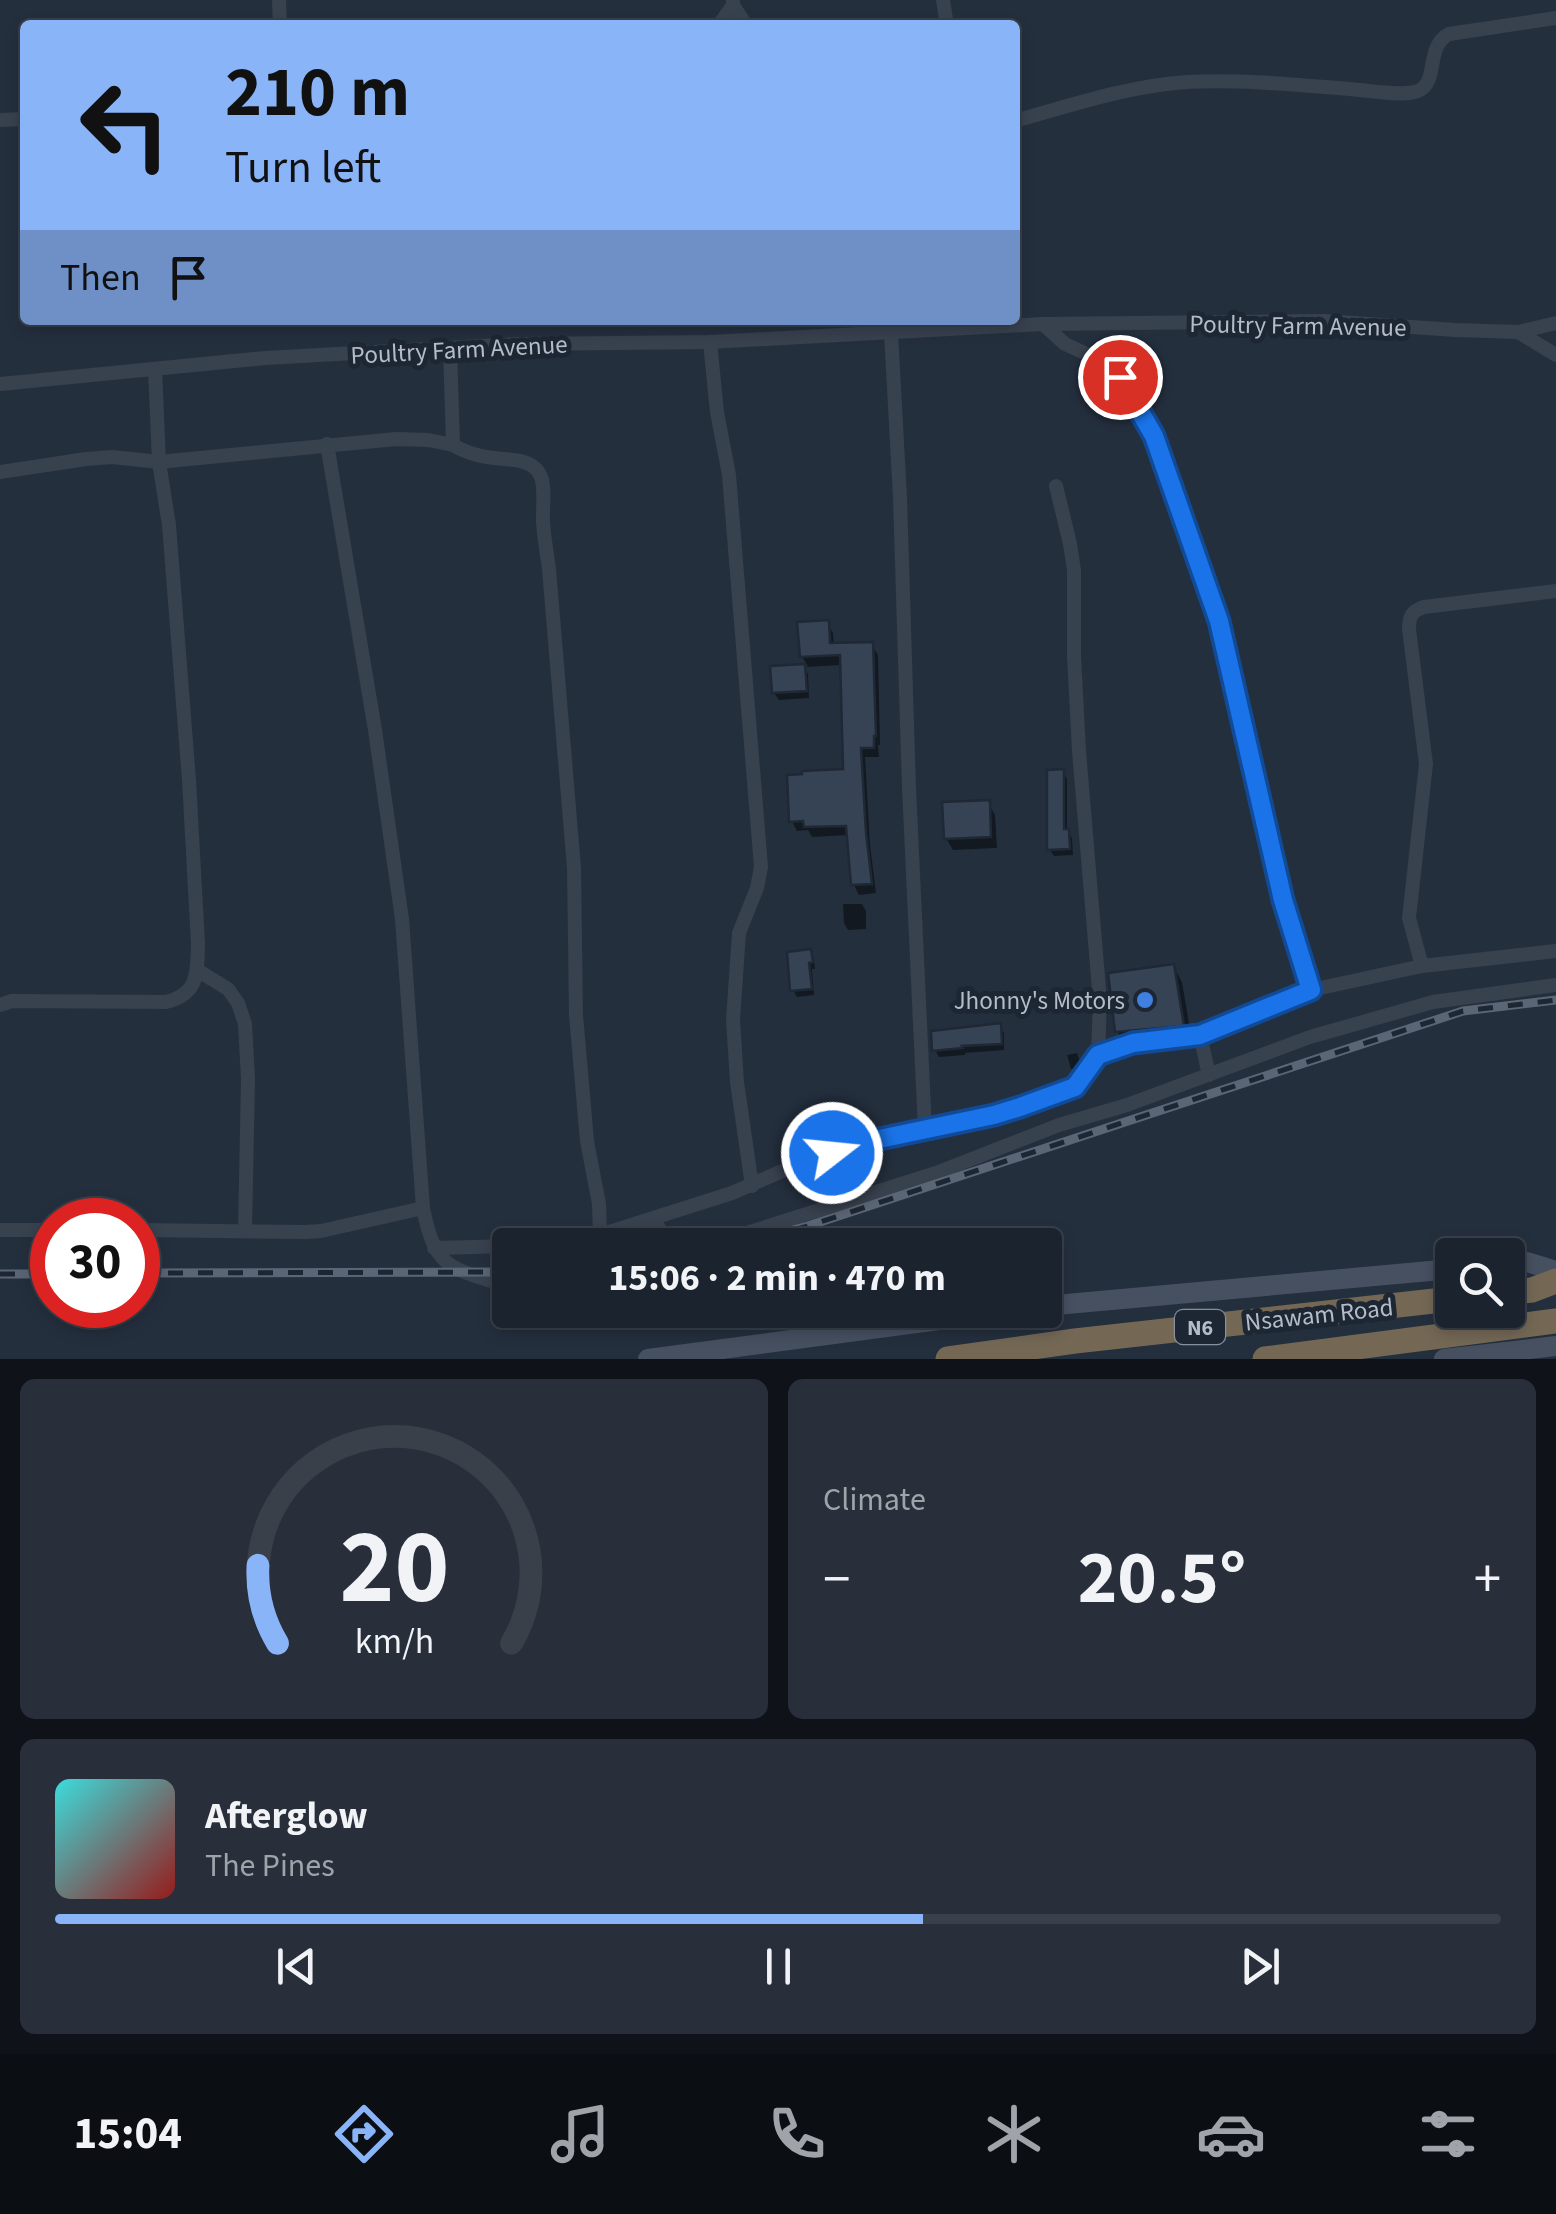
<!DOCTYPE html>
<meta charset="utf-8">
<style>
body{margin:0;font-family:"Source Sans 3",sans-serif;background:#282f3a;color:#f1f3f6;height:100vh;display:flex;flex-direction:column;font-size:38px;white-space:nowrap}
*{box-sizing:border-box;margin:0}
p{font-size:32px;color:#a0a4aa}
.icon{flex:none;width:55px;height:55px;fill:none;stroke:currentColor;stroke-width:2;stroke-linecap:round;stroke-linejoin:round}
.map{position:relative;height:1359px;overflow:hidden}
.sheet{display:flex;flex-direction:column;gap:20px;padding:20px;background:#0f1319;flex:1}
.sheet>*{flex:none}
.guide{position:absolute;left:20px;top:20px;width:1000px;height:305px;border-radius:10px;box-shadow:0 5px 15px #0003,0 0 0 2px #39404a;background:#8ab4f8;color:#111;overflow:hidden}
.tools{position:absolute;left:1435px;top:1238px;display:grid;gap:20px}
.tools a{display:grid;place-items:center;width:90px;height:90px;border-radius:10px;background:#1b232e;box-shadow:0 5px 15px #0003,0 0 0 2px #39404a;font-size:50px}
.speed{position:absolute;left:30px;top:1198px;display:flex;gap:20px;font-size:50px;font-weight:700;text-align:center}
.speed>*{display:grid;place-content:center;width:130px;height:130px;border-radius:50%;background:#1b232e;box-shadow:0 5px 15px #0003,0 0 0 2px #39404a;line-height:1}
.speed .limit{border:15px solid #d22;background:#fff;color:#111}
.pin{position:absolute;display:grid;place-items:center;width:85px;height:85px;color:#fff;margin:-42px;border:5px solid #fff;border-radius:50%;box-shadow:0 2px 10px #0007}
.me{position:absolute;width:110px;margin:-55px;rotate:74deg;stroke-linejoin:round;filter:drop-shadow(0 0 8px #0008)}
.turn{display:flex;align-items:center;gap:35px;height:210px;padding:0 40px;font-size:45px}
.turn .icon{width:130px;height:130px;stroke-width:2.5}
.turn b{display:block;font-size:70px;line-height:85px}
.then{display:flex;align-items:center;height:95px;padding:0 40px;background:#0003;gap:20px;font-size:38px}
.big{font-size:75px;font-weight:700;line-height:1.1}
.sheet .card{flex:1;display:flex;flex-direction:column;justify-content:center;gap:15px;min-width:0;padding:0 35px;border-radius:15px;background:#282f3a}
.sheet .dial{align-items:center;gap:0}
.dial svg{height:260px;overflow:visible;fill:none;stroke:#39404a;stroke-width:7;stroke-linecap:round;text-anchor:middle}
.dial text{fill:#f1f3f6;stroke:none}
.song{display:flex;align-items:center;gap:30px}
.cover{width:120px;height:120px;border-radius:15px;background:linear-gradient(135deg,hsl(180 70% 55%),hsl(0 70% 35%))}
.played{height:10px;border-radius:5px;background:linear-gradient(90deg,#8ab4f8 60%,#39404a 60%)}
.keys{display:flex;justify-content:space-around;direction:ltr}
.heat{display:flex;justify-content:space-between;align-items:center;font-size:55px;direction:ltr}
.sheet .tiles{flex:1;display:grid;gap:20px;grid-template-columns:1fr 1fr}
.card:last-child{grid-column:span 2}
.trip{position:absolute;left:492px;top:1228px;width:570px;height:100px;border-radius:10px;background:#1b232e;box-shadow:0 5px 15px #0003,0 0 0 2px #39404a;font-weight:700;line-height:100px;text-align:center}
.tab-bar{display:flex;height:160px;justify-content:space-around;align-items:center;background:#0b0e12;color:#a0a4aa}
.tab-bar .icon{width:70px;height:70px}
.tab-bar .current{color:#8ab4f8}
.tab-bar b{font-size:45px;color:#f1f3f6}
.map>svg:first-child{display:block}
.shadow{fill:#0007}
.building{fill:#364354;stroke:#1f2835;stroke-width:2.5}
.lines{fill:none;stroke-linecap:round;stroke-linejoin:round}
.street{stroke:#38414e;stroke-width:14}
.secondary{stroke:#465061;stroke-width:20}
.highway{stroke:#746855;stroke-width:25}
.rail-casing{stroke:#5a6575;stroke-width:9}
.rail{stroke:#1d2633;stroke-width:5;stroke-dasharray:15;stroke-linecap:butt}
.route-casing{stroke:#114b97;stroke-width:25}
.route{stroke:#1a73e8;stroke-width:18}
.shop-dot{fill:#3f7fe0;stroke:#1d2633;stroke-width:4}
.labels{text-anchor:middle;stroke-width:10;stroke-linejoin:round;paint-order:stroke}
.shield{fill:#1d2633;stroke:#878f9c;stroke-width:2.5}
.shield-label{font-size:22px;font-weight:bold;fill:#b4bcc9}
.street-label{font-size:25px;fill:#b4bcc9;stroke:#1d2633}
.poi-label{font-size:25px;fill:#b4bcc9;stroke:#1d2633;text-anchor:end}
</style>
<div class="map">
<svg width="1556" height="1359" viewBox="0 0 1556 1359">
<rect width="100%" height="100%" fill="#242f3e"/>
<g class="shadow">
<path d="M827,623L833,633L834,645H872L878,655L880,745H878L879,757H865L870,845L876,893L859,895L854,885L849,835L812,837L808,830L797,831L792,821L845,772L842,665L804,667L808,674L809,698L779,700L774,693L773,669L808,666L802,657Z"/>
<path d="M1063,772L1067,779V830L1072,838L1073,855L1054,856L1049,849Z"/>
<path d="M988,803L995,815L997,848L953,850L946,838Z"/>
<path d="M843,904H862L866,911V929L848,930L844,923Z"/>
<path d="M810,952L814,959L815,969H812L814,995L797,997L793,990Z"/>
<path d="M1173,966L1182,982L1192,1041L1126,1047L1117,1031Z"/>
<path d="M999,1026L1004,1033V1050L965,1053V1055L939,1057L935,1050Z"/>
<path d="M1077,1053L1081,1065L1078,1068L1071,1069L1067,1055Z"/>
</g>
<g class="building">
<path d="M829,620L830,643L873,642L876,736H874V748H861L866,833L872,884L851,885L846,826L804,827L803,821L789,822L787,775L802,774V771L843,769L840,655L800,657L797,622Z"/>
<path d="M805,664L807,691L772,693L770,666Z"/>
<path d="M1064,769V829H1069L1070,849L1047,850V770Z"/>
<path d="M990,800L991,837L944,839L942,802Z"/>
<path d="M811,949L813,962L809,963L812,989L790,991L787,952Z"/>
<path d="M1174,964L1184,1026L1115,1032L1108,973Z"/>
<path d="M1001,1023L1002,1044L962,1046L963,1048L932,1051L931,1031Z"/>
</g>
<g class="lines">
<g class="street">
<path d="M279,0L280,25"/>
<path d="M943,0L947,25"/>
<path d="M733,5L746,25"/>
<path d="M719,25L733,5V0"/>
<path d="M0,120L25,119"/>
<path d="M1015,121C1072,105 1128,86 1187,82C1238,79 1298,85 1349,89C1365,90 1403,97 1418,91C1439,83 1425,46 1449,34L1556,18"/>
<path d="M1043,324L1065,344L1108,364L1120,377L1154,436L1219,621L1283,899L1311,990"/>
<path d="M1518,332L1556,355"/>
<path d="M891,333L900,498L909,788L925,1130"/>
<path d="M710,342L717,412L729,475L761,867L757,888L739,933L733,1020L737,1082L752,1186"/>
<path d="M0,384L265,358L520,344L710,342L1043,324L1325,321L1455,330L1518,332L1556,323"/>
<path d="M327,444L375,730L402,919L423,1208C435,1268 449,1268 504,1285"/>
<path d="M453,445C473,457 492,458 514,460C552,464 542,494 543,522C544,538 547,554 549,569L574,868L576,1015L587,1141L599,1204L600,1235L732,1193L798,1164L865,1142L1020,1107L1075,1087L1098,1055L1133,1043L1200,1035L1311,990L1422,966L1556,951"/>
<path d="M0,472L86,459L112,457L159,462L396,439L428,440L453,445L450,348"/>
<path d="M1056,486L1070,544L1074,570V656L1079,751L1100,1001L1098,1055"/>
<path d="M1422,966L1409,918L1426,764L1409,629C1409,616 1412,611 1424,607L1556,591"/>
<path d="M197,970L228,989L238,1003L245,1024L248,1079L245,1230"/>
<path d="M0,1005L12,1001L166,1002C199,994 197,973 198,944L189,780L169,525L159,462L155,369"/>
<path d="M1200,1035L1209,1075"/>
<path d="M653,1219L670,1245"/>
<path d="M0,1230H52"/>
<path d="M138,1230L305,1232L321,1231L423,1208"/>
<path d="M522,1245L600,1235"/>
<path d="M709,1245L936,1173L1059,1125L1127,1105L1310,1037L1433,1002L1556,985"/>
<path d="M434,1248L510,1246"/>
</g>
<g class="secondary">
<path d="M1508,1264L1527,1262L1556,1271"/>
<path d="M1045,1306L1452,1269"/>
<path d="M648,1359L1014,1310"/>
<path d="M1444,1359L1556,1346"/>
</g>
<g class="highway">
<path d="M1508,1293L1532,1290L1556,1281"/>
<path d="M948,1359L1075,1341L1452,1299"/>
<path d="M1265,1359L1556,1321"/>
</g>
<defs>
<g id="rail">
<path d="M735,1245L808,1226L1463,1011L1556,1000"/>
<path d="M138,1273L510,1272"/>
<path d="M0,1274H52"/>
</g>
</defs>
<use href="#rail" class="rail-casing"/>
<use href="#rail" class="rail"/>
</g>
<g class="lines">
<defs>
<path id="route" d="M832,1153L865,1142L994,1115L1020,1107L1075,1087L1098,1055L1133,1043L1200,1035L1311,990L1283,900L1219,621L1154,436L1120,377"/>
</defs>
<use href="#route" class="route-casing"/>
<use href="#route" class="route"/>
</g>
<circle class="shop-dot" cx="1145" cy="1000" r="10"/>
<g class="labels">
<rect class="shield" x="1175" y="1310" width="50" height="34" rx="8"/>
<g class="shield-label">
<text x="1200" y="1335">N6</text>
</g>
<g class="street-label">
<text transform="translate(1298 325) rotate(1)" y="9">Poultry Farm Avenue</text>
<text transform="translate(459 349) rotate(-3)" y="9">Poultry Farm Avenue</text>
<text transform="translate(1319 1314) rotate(-6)" y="9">Nsawam Road</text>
</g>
<g class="poi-label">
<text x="1125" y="1009">Jhonny's Motors</text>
</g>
</g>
</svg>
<div class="tools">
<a><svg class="icon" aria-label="search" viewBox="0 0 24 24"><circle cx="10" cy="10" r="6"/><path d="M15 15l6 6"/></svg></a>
</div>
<div class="speed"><div class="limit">30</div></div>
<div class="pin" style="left:1120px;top:377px;background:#d93025"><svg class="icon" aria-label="arrive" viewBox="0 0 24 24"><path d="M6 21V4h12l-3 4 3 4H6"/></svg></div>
<svg class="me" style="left:832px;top:1153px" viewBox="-20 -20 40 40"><circle r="17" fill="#1a73e8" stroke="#fff" stroke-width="3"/><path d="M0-11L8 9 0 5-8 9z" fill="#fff"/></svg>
<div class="trip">15:06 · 2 min · 470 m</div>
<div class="guide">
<div class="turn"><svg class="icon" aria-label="left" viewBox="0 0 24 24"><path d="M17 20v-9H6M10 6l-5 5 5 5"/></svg><div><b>210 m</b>Turn left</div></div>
<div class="then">Then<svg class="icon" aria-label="arrive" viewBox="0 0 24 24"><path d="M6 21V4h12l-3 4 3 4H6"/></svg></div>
</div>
</div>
<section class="sheet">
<div class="tiles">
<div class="card dial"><svg viewBox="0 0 100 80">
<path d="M14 69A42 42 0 1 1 86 69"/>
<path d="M14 69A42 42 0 0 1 8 45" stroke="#8ab4f8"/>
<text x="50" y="56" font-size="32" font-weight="700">20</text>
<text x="50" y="72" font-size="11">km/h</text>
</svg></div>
<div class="card"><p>Climate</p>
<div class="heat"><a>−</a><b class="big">20.5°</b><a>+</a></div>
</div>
<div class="card">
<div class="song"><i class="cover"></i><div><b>Afterglow</b><p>The Pines</p></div></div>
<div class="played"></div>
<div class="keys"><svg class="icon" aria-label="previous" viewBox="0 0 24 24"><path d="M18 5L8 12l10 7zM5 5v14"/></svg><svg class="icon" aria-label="pause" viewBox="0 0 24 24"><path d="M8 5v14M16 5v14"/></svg><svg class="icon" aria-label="next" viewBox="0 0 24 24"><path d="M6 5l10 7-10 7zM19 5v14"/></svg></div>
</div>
</div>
</section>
<nav class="tab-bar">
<b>15:04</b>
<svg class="icon current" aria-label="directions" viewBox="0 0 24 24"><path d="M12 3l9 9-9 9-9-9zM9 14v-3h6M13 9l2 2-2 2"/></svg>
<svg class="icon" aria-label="music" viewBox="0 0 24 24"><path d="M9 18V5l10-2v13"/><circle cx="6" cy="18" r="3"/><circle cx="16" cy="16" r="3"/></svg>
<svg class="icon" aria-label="phone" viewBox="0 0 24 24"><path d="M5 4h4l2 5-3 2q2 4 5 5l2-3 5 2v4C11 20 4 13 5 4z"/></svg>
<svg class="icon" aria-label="climate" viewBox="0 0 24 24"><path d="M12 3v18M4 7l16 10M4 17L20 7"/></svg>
<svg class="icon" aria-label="car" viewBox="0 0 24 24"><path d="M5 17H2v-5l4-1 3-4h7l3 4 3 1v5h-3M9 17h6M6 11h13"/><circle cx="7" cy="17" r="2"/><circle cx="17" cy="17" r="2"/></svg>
<svg class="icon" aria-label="filters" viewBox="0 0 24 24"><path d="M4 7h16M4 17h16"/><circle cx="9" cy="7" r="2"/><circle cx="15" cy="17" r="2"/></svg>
</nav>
